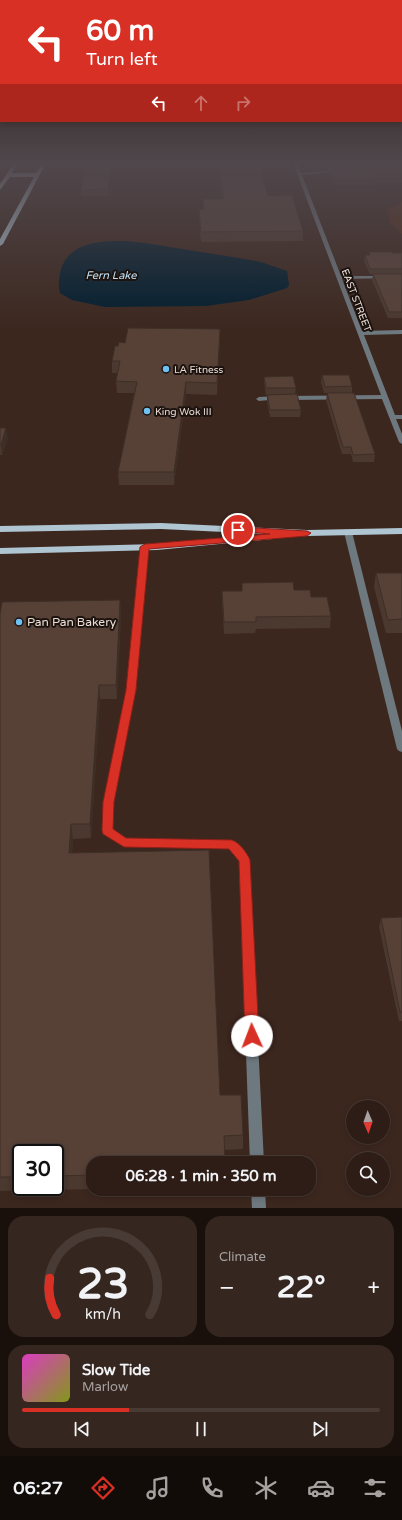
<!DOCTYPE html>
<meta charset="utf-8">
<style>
body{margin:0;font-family:"Varela Round",sans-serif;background:#35261f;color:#f1f3f6;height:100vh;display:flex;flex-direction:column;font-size:15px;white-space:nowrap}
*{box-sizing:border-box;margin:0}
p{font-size:13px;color:#a7a2a1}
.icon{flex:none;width:22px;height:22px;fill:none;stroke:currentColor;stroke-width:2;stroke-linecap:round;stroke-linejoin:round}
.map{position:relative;height:1208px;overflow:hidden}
.details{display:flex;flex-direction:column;gap:8px;padding:8px;background:#19100c;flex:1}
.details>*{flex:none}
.guide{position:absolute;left:0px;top:0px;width:402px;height:122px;box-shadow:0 2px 6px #0003,0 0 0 1px #483b35;background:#d93025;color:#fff;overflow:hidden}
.needle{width:26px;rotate:178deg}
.controls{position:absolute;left:346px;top:1100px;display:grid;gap:8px}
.controls a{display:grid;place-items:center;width:44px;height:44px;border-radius:50%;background:#2d1d16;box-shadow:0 2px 6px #0003,0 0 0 1px #483b35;font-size:20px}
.speed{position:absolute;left:12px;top:1144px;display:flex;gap:8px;font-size:20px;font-weight:700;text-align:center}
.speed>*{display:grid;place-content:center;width:52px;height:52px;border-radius:50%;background:#2d1d16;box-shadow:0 2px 6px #0003,0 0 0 1px #483b35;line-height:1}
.speed .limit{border:2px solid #111;border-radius:6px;background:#fff;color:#111}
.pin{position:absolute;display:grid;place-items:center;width:34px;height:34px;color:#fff;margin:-17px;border:2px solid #fff;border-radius:50%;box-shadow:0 1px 4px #0007}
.me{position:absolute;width:44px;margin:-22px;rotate:358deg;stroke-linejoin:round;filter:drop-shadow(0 0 3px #0008)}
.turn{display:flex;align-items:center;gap:14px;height:84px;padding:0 20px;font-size:18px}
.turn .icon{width:52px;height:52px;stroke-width:2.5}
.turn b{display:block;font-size:28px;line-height:34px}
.lanes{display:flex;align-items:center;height:38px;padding:0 20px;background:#0003;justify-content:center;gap:20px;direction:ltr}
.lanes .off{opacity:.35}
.big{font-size:30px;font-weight:700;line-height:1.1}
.details .card{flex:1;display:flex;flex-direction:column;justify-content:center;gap:6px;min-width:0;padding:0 14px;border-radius:16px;background:#35261f}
.details .dial{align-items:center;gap:0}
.dial svg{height:104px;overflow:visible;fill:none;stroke:#483b35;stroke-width:7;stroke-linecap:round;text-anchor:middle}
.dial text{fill:#f1f3f6;stroke:none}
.song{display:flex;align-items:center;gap:12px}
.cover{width:48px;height:48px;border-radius:6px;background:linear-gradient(135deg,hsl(310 70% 55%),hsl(70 70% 35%))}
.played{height:4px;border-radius:2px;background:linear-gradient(90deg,#d93025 30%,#483b35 30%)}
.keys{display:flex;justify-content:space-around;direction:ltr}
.heat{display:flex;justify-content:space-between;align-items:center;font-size:22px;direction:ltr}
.details .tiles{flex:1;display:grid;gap:8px;grid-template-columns:1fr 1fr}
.card:last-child{grid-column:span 2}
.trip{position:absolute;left:86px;top:1156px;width:230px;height:40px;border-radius:16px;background:#2d1d16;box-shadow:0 2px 6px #0003,0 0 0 1px #483b35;font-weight:700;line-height:40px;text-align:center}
.dock{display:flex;height:64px;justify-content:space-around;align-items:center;background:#120c09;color:#a7a2a1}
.dock .icon{width:28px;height:28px}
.dock .on{color:#d93025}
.dock b{font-size:18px;color:#f1f3f6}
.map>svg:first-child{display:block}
.green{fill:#532d1b}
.water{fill:#001d2e}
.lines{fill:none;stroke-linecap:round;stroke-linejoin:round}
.street{fill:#6e797f;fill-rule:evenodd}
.primary{fill:#afc5d2;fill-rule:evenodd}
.wall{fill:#4b382f;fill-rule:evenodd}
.shaded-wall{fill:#3d2e26}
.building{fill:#574137;stroke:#3d2e26}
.route{fill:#d93025;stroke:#8d1f18}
.poi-dot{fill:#6dc2f3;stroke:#1c130f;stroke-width:1.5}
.labels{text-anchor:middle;stroke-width:4;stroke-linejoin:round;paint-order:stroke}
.far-street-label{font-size:10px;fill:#ecded7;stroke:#1c130f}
.far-poi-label{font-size:10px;fill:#ecded7;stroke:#1c130f;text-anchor:start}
.far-water-label{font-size:11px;font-style:italic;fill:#bfe1f6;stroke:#1c130f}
.poi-label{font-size:12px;fill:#ecded7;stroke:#1c130f;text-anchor:start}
</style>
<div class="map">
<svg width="402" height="1208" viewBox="0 0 402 1208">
<rect width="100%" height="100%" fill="#3c271e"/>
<path class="green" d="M402,202V234L390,223L387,210Z"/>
<path class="water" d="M125,241L145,243L245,259L261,262L287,271L289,285L287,288L249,300L206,306L105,307L72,300L60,293C58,284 59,279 61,269C70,242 100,241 125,241Z"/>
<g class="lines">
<g class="street">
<path d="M293,163H297L301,173L340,170L342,171L302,175L341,276H402V278L342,279L362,331L402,330V334L364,335L395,415H402V419H396L402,434V444L399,442L382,399L288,400L285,398L288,396L381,395Z"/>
<path d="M277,396L279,397V399L259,401L256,399L259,397Z"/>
<path d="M345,530H348L352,532L402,731V752L399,751L397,749L344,532Z"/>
<path d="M142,545H148L149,547L135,690L114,802L112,829L126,838L232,841L236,842L249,860L264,1163H250L239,861L229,849L124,846L103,834L102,831L104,802L127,690Z"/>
<path d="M251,1189H265L266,1208H252Z"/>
</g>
<g class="primary">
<path d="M14,163H18L12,173H36L42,163H46L3,244L0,246V239L34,177H10L0,190V184Z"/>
<path d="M161,523L307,530L402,528V534L307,536L161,529L0,532V526Z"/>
<path d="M269,534L274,537L272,539L157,550L0,554V548L157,544Z"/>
</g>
</g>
<g class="wall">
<path d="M85,163H112L109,196H81V190Z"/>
<path d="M217,163H259L268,196L303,231V241L201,242L199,219V209H203V199H222Z"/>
<path d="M320,163H402V183H375V185H333L329,175L330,170H327L325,165H321Z"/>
<path d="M369,252L402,253V318H388L372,280L373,274H370L364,261L365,255H369Z"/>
<path d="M220,340L217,395L186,394L174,485H119L118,472L134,393H117L116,381L118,373H112V361L118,346Z"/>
<path d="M322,375L352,386V393H324L321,382Z"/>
<path d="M264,377L296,388L295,394L266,395L264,383Z"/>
<path d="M327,393L375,454L374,462H353L351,454H342L326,400Z"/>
<path d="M267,395L301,410L300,417H270L267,402Z"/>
<path d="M0,428L8,438L2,455H0Z"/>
<path d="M376,573H402V633H386L374,587Z"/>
<path d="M242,583L294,590L311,597L331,616L330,628L256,629L255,633L224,634L222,602V591H242Z"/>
<path d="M120,600L121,614L117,699H100L91,838L73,839L72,853L243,1135V1149L224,1150L93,1163V1189L0,1191V614ZM21,1153H55V1187H21Z"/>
<path d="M402,917V1021H399L379,927L381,918Z"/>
</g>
<g class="shaded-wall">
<path d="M111,163H112L109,196L108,189Z"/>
<path d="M220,329V340L217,395V383Z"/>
<path d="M186,382V394L174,485V472Z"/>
<path d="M6,428L8,438L2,455L1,445Z"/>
<path d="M120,600L121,614L117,699L116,685Z"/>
<path d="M99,685L100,699L91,838L90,824Z"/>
<path d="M71,824L73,839L70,868L69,853Z"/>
</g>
<g class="building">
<path d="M85,163H111L108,189L81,190Z"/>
<path d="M218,163H259L268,196L292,195L303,231L201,232L199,209H204L203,199H224Z"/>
<path d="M327,163H370L328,165Z"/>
<path d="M402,166V178H374L375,180H334L330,170Z"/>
<path d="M369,252H392L393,253H402V269H370L365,255H370Z"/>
<path d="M373,274H402V312H389Z"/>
<path d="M128,328L220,329L217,383L186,382L174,472H118L137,382L116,381L120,361H112L115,346H118L119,342L125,343Z"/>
<path d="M322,375H349L352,386L325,387Z"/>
<path d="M293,376L296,388H266L264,377Z"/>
<path d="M327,393H354L375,454L353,455L351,447H343Z"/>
<path d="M297,394L301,410H270L267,395Z"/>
<path d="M0,428H6L1,445H0Z"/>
<path d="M376,573H402V619L388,620Z"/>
<path d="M293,582L294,590H310L311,597H327L331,616L256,617V622H224L222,591H242V583Z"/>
<path d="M120,600L116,685H99L90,824H71L69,853L209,850L220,1095H241L243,1135L224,1136L225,1163H93V1175L55,1176V1153H21V1177H0V614L2,602Z"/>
<path d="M402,917V1012H400L381,918Z"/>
</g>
<linearGradient id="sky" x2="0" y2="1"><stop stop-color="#211510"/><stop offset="0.49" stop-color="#50474c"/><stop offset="1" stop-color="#50474c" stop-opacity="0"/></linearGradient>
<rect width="402" height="332" fill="url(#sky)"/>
<path class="route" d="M238,527L307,531L311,533L307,536L149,549L136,690L114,802L113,829L126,838L232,840C240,843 247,853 250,860L259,1036L257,1040L252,1042L247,1040L245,1036L239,861L229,849L124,847L103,834L102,830L103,802L126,690L140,547L145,544L270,534L235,531L234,530Z"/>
<g class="poi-dot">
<circle cx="166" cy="369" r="4"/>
<circle cx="147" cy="411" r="4"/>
<circle cx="19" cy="622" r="4"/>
</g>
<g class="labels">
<g class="far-street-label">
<text transform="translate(357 300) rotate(69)" y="4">EAST STREET</text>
</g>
<g class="far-poi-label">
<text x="174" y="373">LA Fitness</text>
<text x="155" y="415">King Wok III</text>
</g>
<g class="far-water-label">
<text x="111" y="279">Fern Lake</text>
</g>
<g class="poi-label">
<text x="27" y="626">Pan Pan Bakery</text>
</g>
</g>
</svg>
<div class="controls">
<a><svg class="needle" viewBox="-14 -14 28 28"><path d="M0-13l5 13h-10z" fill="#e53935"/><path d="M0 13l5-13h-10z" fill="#a7a2a1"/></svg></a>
<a><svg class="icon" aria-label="search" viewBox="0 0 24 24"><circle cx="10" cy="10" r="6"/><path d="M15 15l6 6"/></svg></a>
</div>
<div class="speed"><div class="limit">30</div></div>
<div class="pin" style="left:238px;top:530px;background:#d93025"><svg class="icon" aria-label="arrive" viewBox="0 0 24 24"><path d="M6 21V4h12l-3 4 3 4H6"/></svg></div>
<svg class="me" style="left:252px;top:1036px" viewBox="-20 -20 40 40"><circle r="19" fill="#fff"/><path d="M0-13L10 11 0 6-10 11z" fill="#d93025"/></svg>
<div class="trip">06:28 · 1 min · 350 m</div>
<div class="guide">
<div class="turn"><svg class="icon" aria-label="left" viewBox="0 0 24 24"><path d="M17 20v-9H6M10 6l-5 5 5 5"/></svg><div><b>60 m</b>Turn left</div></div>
<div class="lanes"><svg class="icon" aria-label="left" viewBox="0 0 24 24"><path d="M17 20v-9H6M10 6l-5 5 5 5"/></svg><svg class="icon off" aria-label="ahead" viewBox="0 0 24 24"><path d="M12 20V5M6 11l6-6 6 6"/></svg><svg class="icon off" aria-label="right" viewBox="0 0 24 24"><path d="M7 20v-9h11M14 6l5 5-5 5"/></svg></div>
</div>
</div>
<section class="details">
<div class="tiles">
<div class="card dial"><svg viewBox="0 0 100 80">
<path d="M14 69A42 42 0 1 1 86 69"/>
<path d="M14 69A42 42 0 0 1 9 41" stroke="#d93025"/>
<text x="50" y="56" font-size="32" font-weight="700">23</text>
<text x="50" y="72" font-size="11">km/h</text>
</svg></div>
<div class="card"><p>Climate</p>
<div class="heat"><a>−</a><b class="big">22°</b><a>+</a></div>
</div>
<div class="card">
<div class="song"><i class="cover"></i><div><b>Slow Tide</b><p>Marlow</p></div></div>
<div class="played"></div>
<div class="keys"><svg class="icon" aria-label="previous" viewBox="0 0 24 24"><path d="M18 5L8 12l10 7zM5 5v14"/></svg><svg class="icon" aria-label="pause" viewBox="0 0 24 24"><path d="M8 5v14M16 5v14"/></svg><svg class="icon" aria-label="next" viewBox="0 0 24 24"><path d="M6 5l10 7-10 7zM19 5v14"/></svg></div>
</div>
</div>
</section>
<nav class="dock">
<b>06:27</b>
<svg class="icon on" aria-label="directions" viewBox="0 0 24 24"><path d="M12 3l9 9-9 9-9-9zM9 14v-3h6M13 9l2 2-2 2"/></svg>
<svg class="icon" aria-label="music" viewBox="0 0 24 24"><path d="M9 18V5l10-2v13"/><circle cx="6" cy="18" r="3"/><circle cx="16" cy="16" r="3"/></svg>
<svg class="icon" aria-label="phone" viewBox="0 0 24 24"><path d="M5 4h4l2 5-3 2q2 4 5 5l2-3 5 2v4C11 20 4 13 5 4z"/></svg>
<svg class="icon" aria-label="climate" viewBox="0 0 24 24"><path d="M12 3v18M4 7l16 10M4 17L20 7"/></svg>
<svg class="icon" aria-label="car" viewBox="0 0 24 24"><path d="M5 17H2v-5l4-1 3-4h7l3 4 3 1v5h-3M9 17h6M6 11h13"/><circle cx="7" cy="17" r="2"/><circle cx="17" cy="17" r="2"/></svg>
<svg class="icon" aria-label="filters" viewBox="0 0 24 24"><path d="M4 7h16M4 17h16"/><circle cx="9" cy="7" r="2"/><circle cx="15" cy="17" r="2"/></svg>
</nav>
